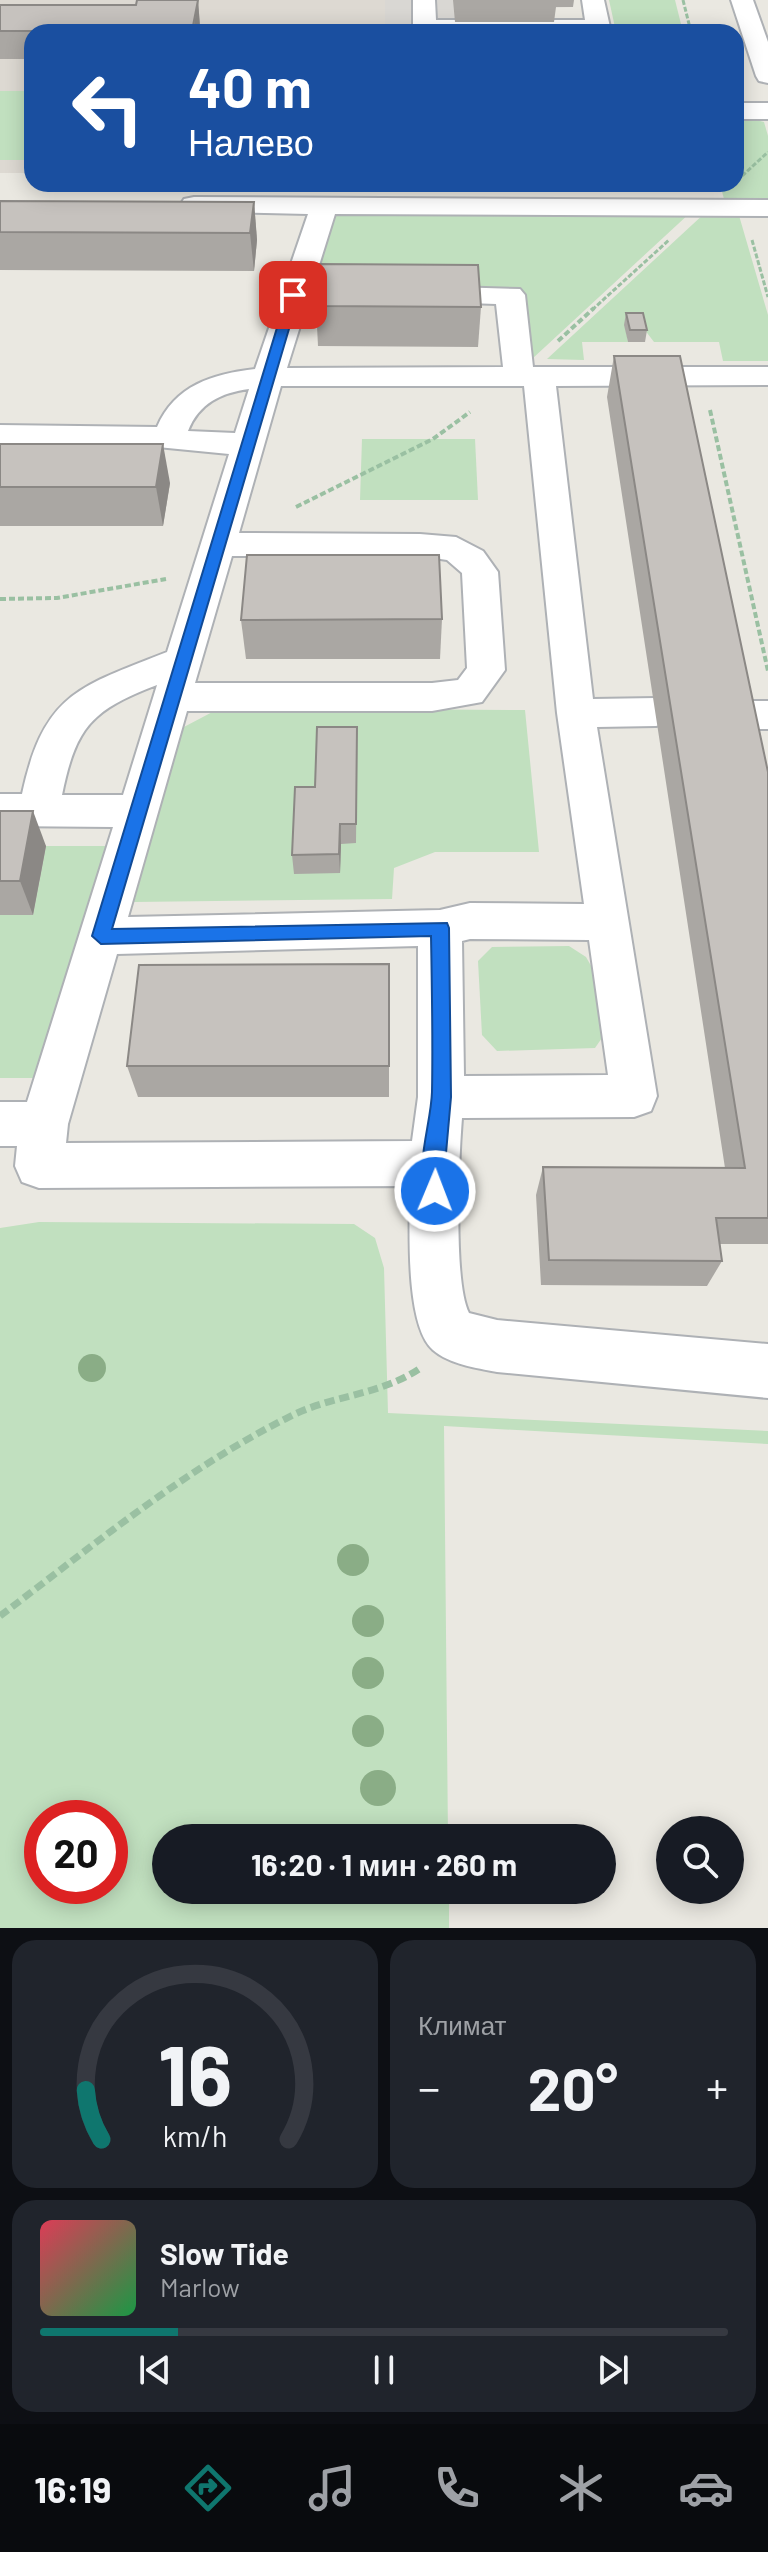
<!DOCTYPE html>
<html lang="ru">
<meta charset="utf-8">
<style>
body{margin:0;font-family:Barlow,sans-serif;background:#20242c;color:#f1f3f6;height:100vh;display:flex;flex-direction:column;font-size:30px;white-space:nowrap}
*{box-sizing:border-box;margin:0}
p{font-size:26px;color:#9ea1a6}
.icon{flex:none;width:44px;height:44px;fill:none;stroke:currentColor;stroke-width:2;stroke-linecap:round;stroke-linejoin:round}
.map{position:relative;height:1928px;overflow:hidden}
.drawer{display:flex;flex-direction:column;gap:12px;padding:12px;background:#0d0f14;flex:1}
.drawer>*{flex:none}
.top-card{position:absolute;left:24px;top:24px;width:720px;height:168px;border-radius:24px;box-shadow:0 4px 20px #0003;background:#1a4fa0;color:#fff;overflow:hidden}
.tools{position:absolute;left:656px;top:1816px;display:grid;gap:16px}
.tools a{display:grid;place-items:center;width:88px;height:88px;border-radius:50%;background:#171b24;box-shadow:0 4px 20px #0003;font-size:40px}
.speed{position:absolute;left:24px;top:1800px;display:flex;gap:16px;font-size:40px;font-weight:700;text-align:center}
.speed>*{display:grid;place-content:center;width:104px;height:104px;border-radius:50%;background:#171b24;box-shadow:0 4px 20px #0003;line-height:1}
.speed .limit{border:12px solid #d22;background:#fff;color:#111}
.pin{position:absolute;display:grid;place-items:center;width:68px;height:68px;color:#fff;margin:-34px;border-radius:16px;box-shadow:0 4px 12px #0006}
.me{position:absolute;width:88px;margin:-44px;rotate:1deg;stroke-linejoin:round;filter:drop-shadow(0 0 6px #0008)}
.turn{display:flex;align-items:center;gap:28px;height:168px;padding:0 32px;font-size:36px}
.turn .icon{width:104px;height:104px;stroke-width:2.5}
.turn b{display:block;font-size:56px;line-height:68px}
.big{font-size:60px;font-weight:700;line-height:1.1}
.drawer .card{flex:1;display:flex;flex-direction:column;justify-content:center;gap:12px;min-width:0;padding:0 28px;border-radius:24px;background:#20242c}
.drawer .dial{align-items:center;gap:0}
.dial svg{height:208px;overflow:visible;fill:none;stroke:#363941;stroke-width:7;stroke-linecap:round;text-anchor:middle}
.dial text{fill:#f1f3f6;stroke:none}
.song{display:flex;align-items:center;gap:24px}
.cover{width:96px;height:96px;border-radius:12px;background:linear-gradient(135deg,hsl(350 70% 55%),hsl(140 70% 35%))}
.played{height:8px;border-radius:4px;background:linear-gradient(90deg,#0f766e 20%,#363941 20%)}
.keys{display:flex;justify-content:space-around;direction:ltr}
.heat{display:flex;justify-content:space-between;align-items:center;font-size:44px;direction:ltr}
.drawer .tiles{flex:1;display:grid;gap:12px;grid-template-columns:1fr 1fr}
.card:last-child{grid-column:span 2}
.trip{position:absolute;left:152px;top:1824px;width:464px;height:80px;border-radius:40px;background:#171b24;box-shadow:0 4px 20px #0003;font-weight:700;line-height:80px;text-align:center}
.tab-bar{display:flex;height:128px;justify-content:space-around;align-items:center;background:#090b0e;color:#9ea1a6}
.tab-bar .icon{width:56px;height:56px}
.tab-bar .selected{color:#0f766e}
.tab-bar b{font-size:36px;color:#f1f3f6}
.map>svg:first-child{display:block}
.industrial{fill:#d9d7d3}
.education{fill:#ddd9d2}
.green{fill:#c1e0bf;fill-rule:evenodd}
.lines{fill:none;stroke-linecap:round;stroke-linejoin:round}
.minor-casing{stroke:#aeb1b5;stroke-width:4}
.path-far2{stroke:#9ac0a2;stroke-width:3;stroke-dasharray:5 2;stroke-linecap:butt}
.path-far1{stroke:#9ac0a2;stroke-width:4;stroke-dasharray:6 3;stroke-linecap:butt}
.path{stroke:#9ac0a2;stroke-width:7;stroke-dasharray:10 5;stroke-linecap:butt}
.minor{fill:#fff;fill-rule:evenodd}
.tree{fill:#8aad86}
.wall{fill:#aaa7a3}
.shaded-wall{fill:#8b8885}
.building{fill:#c6c2be;stroke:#8b8885;stroke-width:2}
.route{fill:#1a73e8;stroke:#114b97;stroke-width:2}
</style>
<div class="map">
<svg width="768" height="1928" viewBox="0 0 768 1928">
<rect width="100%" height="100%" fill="#eae8e1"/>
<path class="industrial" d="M385,0H572L573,7L535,8L527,32H385Z"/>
<path class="education" d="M0,0H385V32H32V173H0Z"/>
<g class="green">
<path d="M609,0H675L683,32H616Z"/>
<rect x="0" y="91" width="32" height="69"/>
<path d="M736,115L764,122L768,136V199H724L720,184H736Z"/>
<path d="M691,212L532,359H524L516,290H305L330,213Z"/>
<path d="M706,212H738L768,315V361H723L719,342H654L641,325H625L628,342H582L584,360L547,359Z"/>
<path d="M362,439H475L478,500H360Z"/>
<path d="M220,708L525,710L539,852H435L394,868L392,899L134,902L182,728Z"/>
<path d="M46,846H113L42,1078H0V915H33Z"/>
<path d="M569,946L586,957L598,978L604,1035L595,1048L497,1051L482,1035L478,961L492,947Z"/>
<path d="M39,1222L354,1224L375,1238L384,1268L388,1413L768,1431V1444L444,1426L448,1838H166V1890H449V1928H0V1228ZM42,1818H110V1886H42Z"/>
</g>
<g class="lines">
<defs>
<g id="minor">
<path d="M413,0H435L436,20H585L582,0H604L610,27L606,32H417L413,27Z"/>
<path d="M731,0H753L768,42V83L759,81L756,76Z"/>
<rect x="736" y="103" width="32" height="16"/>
<path d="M194,197L768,200V216L335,214L287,368L503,367L496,304L410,301L405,295L410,289L420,286L520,289L525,295L533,367H768V385L556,386L593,699L656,698L670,702L675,712L670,722L656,726L597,727L657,1096L651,1111L634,1117L462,1118C459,1156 453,1282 469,1313L497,1320L768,1344V1398L497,1372C476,1368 449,1364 433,1350C404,1325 410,1222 410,1186L39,1188L22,1182L15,1166L17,1146H0V1102H27L113,827L0,826V794H22C44,693 79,687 167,652L229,454L137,445H0V425L157,427C175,385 213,374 255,369L308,214L184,211L180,205L184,199ZM281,386H524L557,713L584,904L470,903L440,910L128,917L187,711H432L482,702L505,670L498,572L483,551L456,537L420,534L239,533ZM249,389L235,433L188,431C199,403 221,393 249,389ZM232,556H420L447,560L462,573L467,668L458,680L432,683H195ZM157,685L123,795H62C76,726 92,710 157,685ZM470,939L589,940L608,1075L464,1076L462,941ZM418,946V1097L412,1141L66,1143L68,1124L117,954Z"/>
<path d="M735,701H768V729H735L721,725L716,715L721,705Z"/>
</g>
</defs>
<use href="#minor" class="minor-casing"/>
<g class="path-far2">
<path d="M683,0L691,32"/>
<path d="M742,176L768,152"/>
<path d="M752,240L768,297"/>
<path d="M592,310L669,240"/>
</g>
<g class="path-far1">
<path d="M558,341L594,308"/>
<path d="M710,410L768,671"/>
<path d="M296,507L433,439L470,412"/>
<path d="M0,599L57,598L166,579"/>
</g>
<path class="path" d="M0,1616C94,1545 187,1467 293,1415C334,1395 380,1395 419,1369"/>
<use href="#minor" class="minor"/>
</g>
<g class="tree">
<circle cx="92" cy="1368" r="14"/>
<circle cx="353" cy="1560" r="16"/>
<circle cx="368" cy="1621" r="16"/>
<circle cx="368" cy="1673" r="16"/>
<circle cx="368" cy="1731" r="16"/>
<circle cx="378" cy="1788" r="18"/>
</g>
<g class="wall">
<path d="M198,0L200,27V32H32V59H0V5H136Z"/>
<path d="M453,0H574L573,7H556L554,22H455Z"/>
<path d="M441,184H691L689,192H466L465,184Z"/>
<path d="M0,201L254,202L257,240L254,271L0,270Z"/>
<path d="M316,306L481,307L478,347L318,346Z"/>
<path d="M626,313L647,330L645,342H628L624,325Z"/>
<path d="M614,356L768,772V1244H720L722,1261L707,1286L541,1285L536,1195L543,1167L725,1168L607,397Z"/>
<path d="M0,444L170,483L163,526H0Z"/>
<path d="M442,619L440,659H246L241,620Z"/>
<path d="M357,748L356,843L341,844L340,873L294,874L292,855Z"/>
<path d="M0,811L46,846L33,915H0Z"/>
<path d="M389,964V1097H138L127,1066Z"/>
</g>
<g class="shaded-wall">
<path d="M198,0L200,27V32H193Z"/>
<path d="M254,202L257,240L254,271L250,233Z"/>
<path d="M163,444L170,483L163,526L156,487Z"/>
<path d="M33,811L46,846L33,915L20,881Z"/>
<path d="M340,824L341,844L340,873L339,854Z"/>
</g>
<g class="building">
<path d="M137,0H198L192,31H0V5H136Z"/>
<path d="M0,201L254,202L250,233L0,232Z"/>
<path d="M319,264L478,265L481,307L316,306Z"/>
<path d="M626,313H643L647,330H630Z"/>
<path d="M614,356H680L768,772V1218H716L722,1261L549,1260L543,1167L745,1168Z"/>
<path d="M0,444H163L156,487H0Z"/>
<path d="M247,555H439L442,619L241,620Z"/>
<path d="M317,727H357L356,824H340L339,854L292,855L295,787H315Z"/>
<path d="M0,811H33L20,881H0Z"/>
<path d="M389,964V1066H127L139,965Z"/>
</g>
<path class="route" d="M293,291L299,295L112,929L447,923L449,928L451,1097L442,1198L435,1200L427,1198C414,1167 431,1125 432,1092C433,1040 432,988 431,936L101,944L92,936L287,295Z"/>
</svg>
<div class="tools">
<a><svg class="icon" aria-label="search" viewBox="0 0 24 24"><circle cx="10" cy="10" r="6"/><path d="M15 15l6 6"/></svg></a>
</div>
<div class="speed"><div class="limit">20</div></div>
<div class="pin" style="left:293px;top:295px;background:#d93025"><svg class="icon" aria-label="arrive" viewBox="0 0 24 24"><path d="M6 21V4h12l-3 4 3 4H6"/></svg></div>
<svg class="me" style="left:435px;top:1191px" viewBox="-20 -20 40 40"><circle r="17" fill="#1a73e8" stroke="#fff" stroke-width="3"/><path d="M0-11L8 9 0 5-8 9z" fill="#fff"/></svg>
<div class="trip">16:20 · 1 мин · 260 m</div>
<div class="top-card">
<div class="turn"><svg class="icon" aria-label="left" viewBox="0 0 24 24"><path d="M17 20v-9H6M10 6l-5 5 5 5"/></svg><div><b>40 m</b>Налево</div></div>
</div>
</div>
<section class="drawer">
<div class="tiles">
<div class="card dial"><svg viewBox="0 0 100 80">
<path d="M14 69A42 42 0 1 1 86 69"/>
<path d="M14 69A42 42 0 0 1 8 50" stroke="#0f766e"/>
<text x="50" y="56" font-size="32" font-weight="700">16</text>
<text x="50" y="72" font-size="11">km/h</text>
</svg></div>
<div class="card"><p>Климат</p>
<div class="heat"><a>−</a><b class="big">20°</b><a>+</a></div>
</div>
<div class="card">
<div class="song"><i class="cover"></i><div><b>Slow Tide</b><p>Marlow</p></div></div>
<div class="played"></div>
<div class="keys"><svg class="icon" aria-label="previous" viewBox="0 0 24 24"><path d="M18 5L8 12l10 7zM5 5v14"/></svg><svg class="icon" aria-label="pause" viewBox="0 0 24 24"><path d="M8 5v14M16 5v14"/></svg><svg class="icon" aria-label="next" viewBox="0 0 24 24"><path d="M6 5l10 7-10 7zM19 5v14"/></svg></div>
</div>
</div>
</section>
<nav class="tab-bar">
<b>16:19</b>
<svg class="icon selected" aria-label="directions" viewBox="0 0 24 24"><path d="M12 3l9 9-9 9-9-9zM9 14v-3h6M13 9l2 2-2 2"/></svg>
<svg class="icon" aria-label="music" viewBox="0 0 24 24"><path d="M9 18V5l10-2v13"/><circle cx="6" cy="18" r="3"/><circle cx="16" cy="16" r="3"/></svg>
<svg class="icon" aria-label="phone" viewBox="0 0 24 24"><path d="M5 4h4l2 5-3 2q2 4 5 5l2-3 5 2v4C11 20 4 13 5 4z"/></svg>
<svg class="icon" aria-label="climate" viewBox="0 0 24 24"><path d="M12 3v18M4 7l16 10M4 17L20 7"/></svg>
<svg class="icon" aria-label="car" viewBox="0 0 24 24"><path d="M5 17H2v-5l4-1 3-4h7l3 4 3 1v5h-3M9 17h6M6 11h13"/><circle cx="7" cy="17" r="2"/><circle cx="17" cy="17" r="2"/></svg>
</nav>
